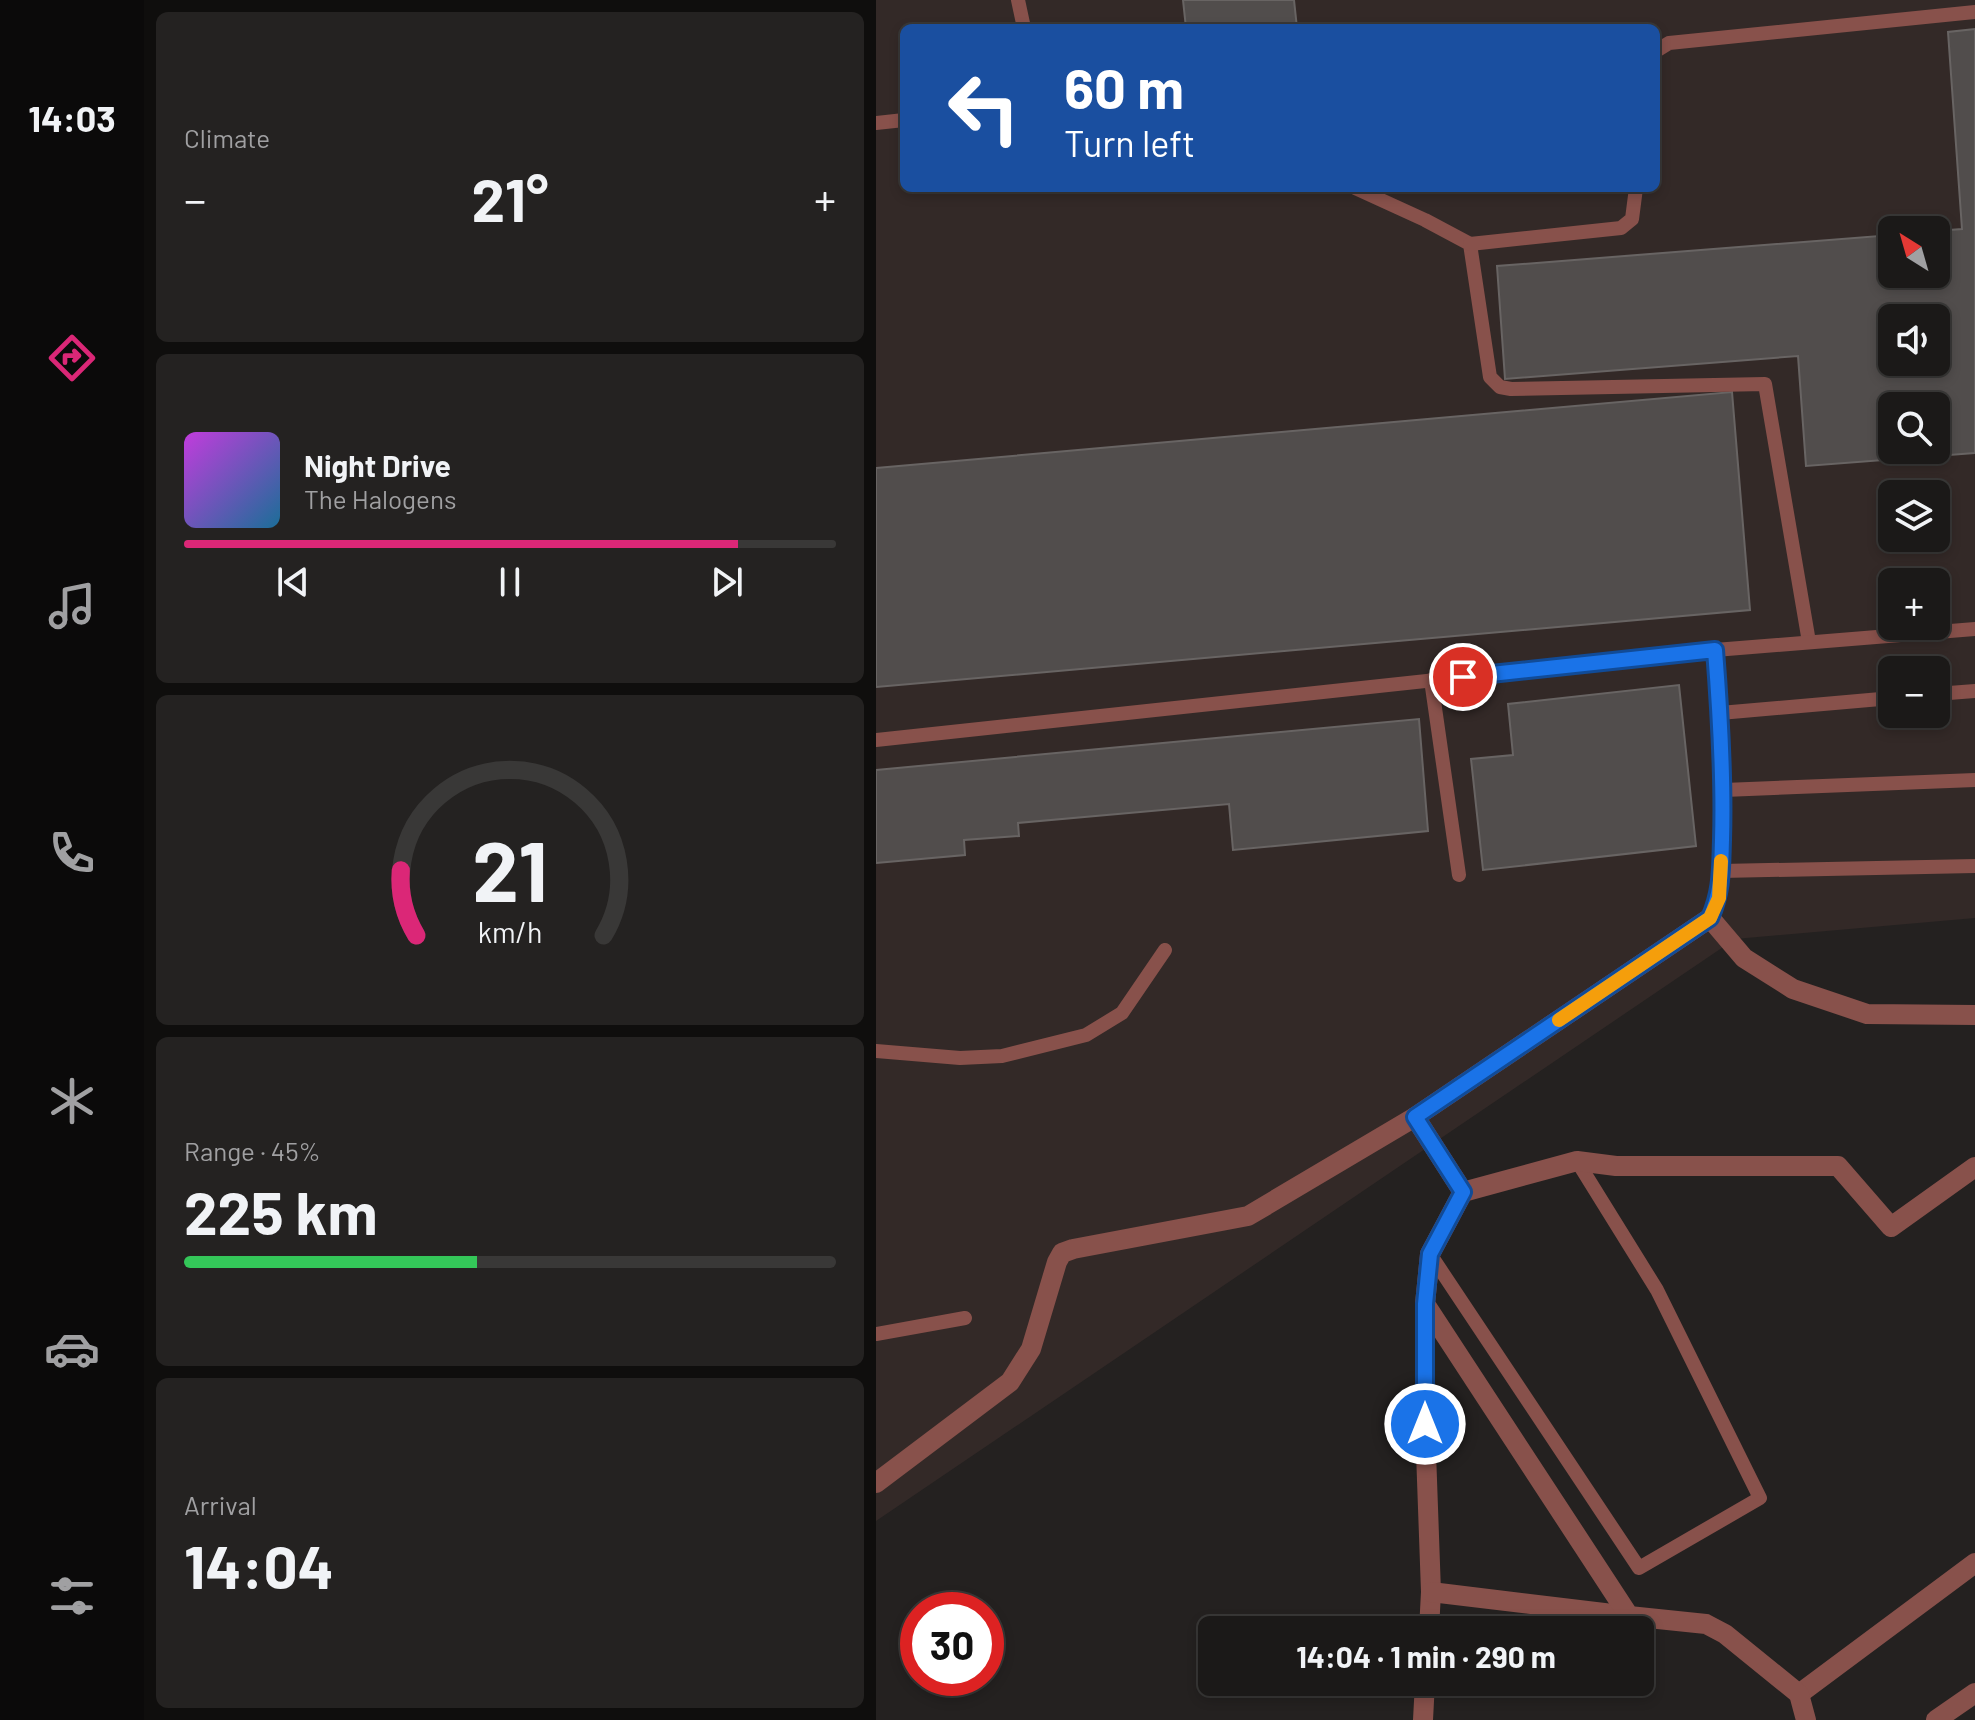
<!DOCTYPE html>
<meta charset="utf-8">
<style>
body{margin:0;font-family:Barlow,sans-serif;background:#242221;color:#f1f3f6;height:100vh;display:flex;flex-direction:column;font-size:30px;white-space:nowrap}
*{box-sizing:border-box;margin:0}
p{font-size:26px;color:#a0a0a2}
.icon{flex:none;width:44px;height:44px;fill:none;stroke:currentColor;stroke-width:2;stroke-linecap:round;stroke-linejoin:round}
.map{position:relative;flex:1;overflow:hidden}
.drawer{display:flex;flex-direction:column;gap:12px;padding:12px;background:#0f0e0d;width:732px}
.drawer>*{flex:none}
.top-card{position:absolute;left:24px;top:24px;width:760px;height:168px;border-radius:12px;box-shadow:0 4px 12px #0003,0 0 0 2px #393837;background:#1a4fa0;color:#fff;overflow:hidden}
.needle{width:52px;rotate:323deg}
.tools{position:absolute;left:1002px;top:216px;display:grid;gap:16px}
.tools a{display:grid;place-items:center;width:72px;height:72px;border-radius:12px;background:#1b1918;box-shadow:0 4px 12px #0003,0 0 0 2px #393837;font-size:40px}
.speed{position:absolute;left:24px;top:1592px;display:flex;gap:16px;font-size:40px;font-weight:700;text-align:center}
.speed>*{display:grid;place-content:center;width:104px;height:104px;border-radius:50%;background:#1b1918;box-shadow:0 4px 12px #0003,0 0 0 2px #393837;line-height:1}
.speed .limit{border:12px solid #d22;background:#fff;color:#111}
.pin{position:absolute;display:grid;place-items:center;width:68px;height:68px;color:#fff;margin:-34px;border:4px solid #fff;border-radius:50%;box-shadow:0 2px 8px #0007}
.me{position:absolute;width:88px;margin:-44px;rotate:0deg;stroke-linejoin:round;filter:drop-shadow(0 0 6px #0008)}
.turn{display:flex;align-items:center;gap:28px;height:168px;padding:0 32px;font-size:36px}
.turn .icon{width:104px;height:104px;stroke-width:2.5}
.turn b{display:block;font-size:56px;line-height:68px}
.big{font-size:60px;font-weight:700;line-height:1.1}
.drawer .widget{flex:1;display:flex;flex-direction:column;justify-content:center;gap:12px;min-width:0;padding:0 28px;border-radius:12px;background:#242221}
.drawer .dial{align-items:center;gap:0}
.dial svg{height:208px;overflow:visible;fill:none;stroke:#393837;stroke-width:7;stroke-linecap:round;text-anchor:middle}
.dial text{fill:#f1f3f6;stroke:none}
.song{display:flex;align-items:center;gap:24px}
.cover{width:96px;height:96px;border-radius:12px;background:linear-gradient(135deg,hsl(290 70% 55%),hsl(200 70% 35%))}
.played{height:8px;border-radius:4px;background:linear-gradient(90deg,#db2777 85%,#393837 85%)}
.keys{display:flex;justify-content:space-around;direction:ltr}
.heat{display:flex;justify-content:space-between;align-items:center;font-size:44px;direction:ltr}
.charge{height:12px;border-radius:6px;background:linear-gradient(90deg,#34c759 45%,#393837 0)}
.trip{position:absolute;left:322px;top:1616px;width:456px;height:80px;border-radius:12px;background:#1b1918;box-shadow:0 4px 12px #0003,0 0 0 2px #393837;font-weight:700;line-height:80px;text-align:center}
main{display:flex;flex:1;min-height:0}
.menu{display:flex;flex-direction:column;width:144px;justify-content:space-around;align-items:center;background:#0b0a0a;color:#a0a0a2}
.menu .icon{width:56px;height:56px}
.menu .current{color:#db2777}
.menu b{font-size:36px;color:#f1f3f6}
.map>svg:first-child{display:block}
.built{fill:#332927;fill-rule:evenodd}
.building{fill:#514d4c;stroke:#686463;stroke-width:2;fill-rule:evenodd}
.lines{fill:none;stroke-linecap:round;stroke-linejoin:round}
.lane{stroke:#88514b;stroke-width:14}
.street{stroke:#88514b;stroke-width:20}
.route-casing{stroke:#114b97;stroke-width:20}
.route{stroke:#1a73e8;stroke-width:14}
.slow{stroke:#f59e0b;stroke-width:14}
</style>
<main>
<nav class="menu">
<b>14:03</b>
<svg class="icon current" aria-label="directions" viewBox="0 0 24 24"><path d="M12 3l9 9-9 9-9-9zM9 14v-3h6M13 9l2 2-2 2"/></svg>
<svg class="icon" aria-label="music" viewBox="0 0 24 24"><path d="M9 18V5l10-2v13"/><circle cx="6" cy="18" r="3"/><circle cx="16" cy="16" r="3"/></svg>
<svg class="icon" aria-label="phone" viewBox="0 0 24 24"><path d="M5 4h4l2 5-3 2q2 4 5 5l2-3 5 2v4C11 20 4 13 5 4z"/></svg>
<svg class="icon" aria-label="climate" viewBox="0 0 24 24"><path d="M12 3v18M4 7l16 10M4 17L20 7"/></svg>
<svg class="icon" aria-label="car" viewBox="0 0 24 24"><path d="M5 17H2v-5l4-1 3-4h7l3 4 3 1v5h-3M9 17h6M6 11h13"/><circle cx="7" cy="17" r="2"/><circle cx="17" cy="17" r="2"/></svg>
<svg class="icon" aria-label="filters" viewBox="0 0 24 24"><path d="M4 7h16M4 17h16"/><circle cx="9" cy="7" r="2"/><circle cx="15" cy="17" r="2"/></svg>
</nav>
<section class="drawer">
<div class="widget"><p>Climate</p>
<div class="heat"><a>−</a><b class="big">21°</b><a>+</a></div>
</div>
<div class="widget">
<div class="song"><i class="cover"></i><div><b>Night Drive</b><p>The Halogens</p></div></div>
<div class="played"></div>
<div class="keys"><svg class="icon" aria-label="previous" viewBox="0 0 24 24"><path d="M18 5L8 12l10 7zM5 5v14"/></svg><svg class="icon" aria-label="pause" viewBox="0 0 24 24"><path d="M8 5v14M16 5v14"/></svg><svg class="icon" aria-label="next" viewBox="0 0 24 24"><path d="M6 5l10 7-10 7zM19 5v14"/></svg></div>
</div>
<div class="widget dial"><svg viewBox="0 0 100 80">
<path d="M14 69A42 42 0 1 1 86 69"/>
<path d="M14 69A42 42 0 0 1 8 44" stroke="#db2777"/>
<text x="50" y="56" font-size="32" font-weight="700">21</text>
<text x="50" y="72" font-size="11">km/h</text>
</svg></div>
<div class="widget"><p>Range · 45%</p><b class="big">225 km</b><div class="charge"></div></div>
<div class="widget"><p>Arrival</p><b class="big">14:04</b></div>
</section>
<div class="map">
<svg width="1099" height="1720" viewBox="0 0 1099 1720">
<rect width="100%" height="100%" fill="#242120"/>
<path class="built" d="M0,0H1099V918L859,939L0,1521ZM28,28H780V188H28ZM1016,230H1060V274H1016ZM1016,318H1060V362H1016ZM1016,406H1060V450H1016ZM1016,494H1060V538H1016ZM1016,582H1060V626H1016ZM1016,670H1060V714H1016Z"/>
<g class="building">
<path d="M307,0H418L421,28H310Z"/>
<path d="M1099,29V453L930,466L922,356L629,379L621,266L1016,235V274H1060V231L1086,229L1072,32ZM1016,318H1060V362H1016ZM1016,406H1060V450H1016Z"/>
<path d="M856,392L874,610L0,687V468Z"/>
<path d="M803,685L820,846L607,870L595,759L637,755L632,704Z"/>
<path d="M543,719L552,831L357,850L353,804L142,823L143,836L88,840L89,855L0,863V770Z"/>
</g>
<g class="lines">
<g class="lane">
<path d="M142,0L148,28"/>
<path d="M780,51L793,43L1099,12"/>
<path d="M0,123L28,120"/>
<path d="M479,188L549,220L594,244L614,377L624,387L635,389L889,384L933,642"/>
<path d="M594,244L745,228L756,219L760,188"/>
<path d="M555,680L583,875"/>
<path d="M1060,694L1099,691"/>
<path d="M844,713L1016,698"/>
<path d="M0,740L839,650L1099,629"/>
<path d="M848,790L1099,780"/>
<path d="M845,871L1099,866"/>
<path d="M834,918L843,898L848,790L839,650"/>
<path d="M0,1051L84,1058L126,1056L210,1035L246,1013L289,950"/>
<path d="M554,1254L763,1568L884,1498L781,1290L701,1161"/>
<path d="M0,1334L89,1318"/>
</g>
<g class="street">
<path d="M539,1117L587,1192"/>
<path d="M549,1304V1424L555,1592L553,1630"/>
<path d="M0,1483L134,1382L155,1349L181,1262L186,1253L197,1249L372,1216L539,1117L834,918L868,958L917,989L991,1014L1099,1015"/>
<path d="M555,1592L753,1616"/>
<path d="M923,1694L1099,1563"/>
<path d="M547,1720L549,1682"/>
<path d="M930,1720L923,1694L849,1634L830,1624L753,1616L549,1304L554,1254L587,1192L701,1161L740,1166H962L1015,1227L1099,1167"/>
<path d="M1060,1720L1099,1693"/>
</g>
</g>
<g class="lines">
<defs>
<path id="route" d="M549,1424V1304L554,1254L587,1192L539,1117L834,918C846,891 845,869 846,840C848,777 844,714 839,650L587,677"/>
</defs>
<use href="#route" class="route-casing"/>
<use href="#route" class="route"/>
<path class="slow" d="M683,1020L834,918L843,898L845,861"/>
</g>
</svg>
<div class="tools">
<a><svg class="needle" viewBox="-14 -14 28 28"><path d="M0-13l5 13h-10z" fill="#e53935"/><path d="M0 13l5-13h-10z" fill="#a0a0a2"/></svg></a>
<a><svg class="icon" aria-label="sound" viewBox="0 0 24 24"><path d="M4 9h4l5-4v14l-5-4H4zM17 9q2 3 0 6"/></svg></a>
<a><svg class="icon" aria-label="search" viewBox="0 0 24 24"><circle cx="10" cy="10" r="6"/><path d="M15 15l6 6"/></svg></a>
<a><svg class="icon" aria-label="layers" viewBox="0 0 24 24"><path d="M12 4l9 5-9 5-9-5zM3 14l9 5 9-5"/></svg></a>
<a>+</a>
<a>−</a>
</div>
<div class="speed"><div class="limit">30</div></div>
<div class="pin" style="left:587px;top:677px;background:#d93025"><svg class="icon" aria-label="arrive" viewBox="0 0 24 24"><path d="M6 21V4h12l-3 4 3 4H6"/></svg></div>
<svg class="me" style="left:549px;top:1424px" viewBox="-20 -20 40 40"><circle r="17" fill="#1a73e8" stroke="#fff" stroke-width="3"/><path d="M0-11L8 9 0 5-8 9z" fill="#fff"/></svg>
<div class="trip">14:04 · 1 min · 290 m</div>
<div class="top-card">
<div class="turn"><svg class="icon" aria-label="left" viewBox="0 0 24 24"><path d="M17 20v-9H6M10 6l-5 5 5 5"/></svg><div><b>60 m</b>Turn left</div></div>
</div>
</div>
</main>
